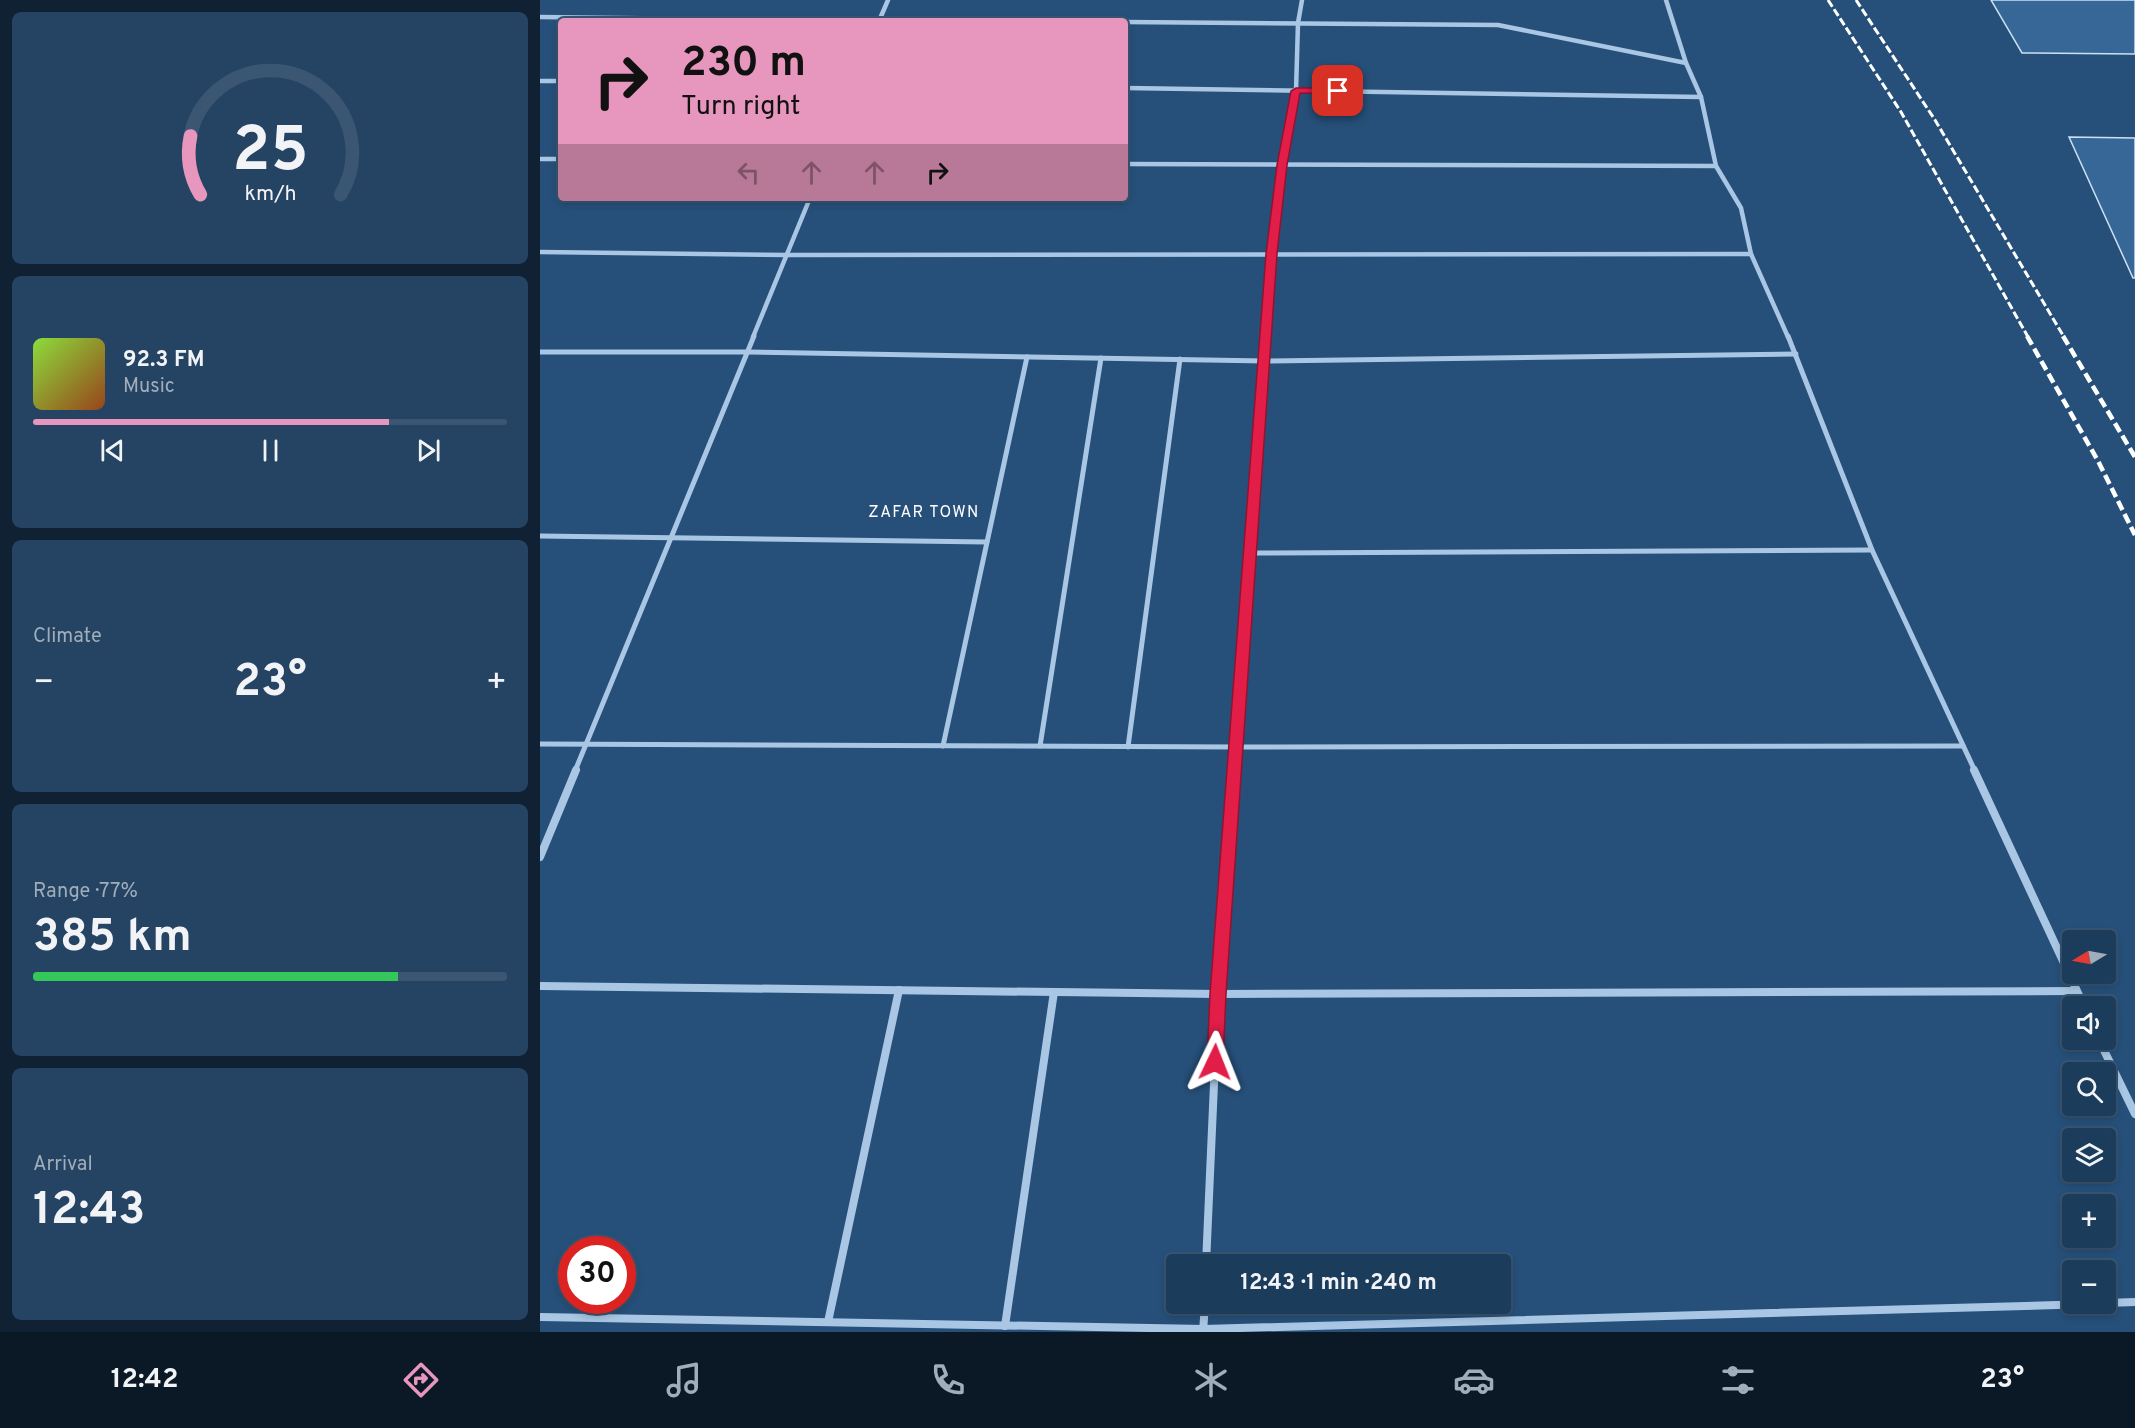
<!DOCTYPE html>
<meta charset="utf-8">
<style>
body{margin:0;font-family:Overpass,sans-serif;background:#254362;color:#f1f3f6;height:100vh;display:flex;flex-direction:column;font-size:22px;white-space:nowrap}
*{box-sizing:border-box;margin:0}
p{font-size:20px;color:#a0adbb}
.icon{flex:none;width:33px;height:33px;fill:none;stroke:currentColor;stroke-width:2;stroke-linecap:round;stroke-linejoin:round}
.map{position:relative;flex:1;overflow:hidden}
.side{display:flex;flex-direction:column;gap:12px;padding:12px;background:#0f2133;width:540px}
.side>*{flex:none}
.top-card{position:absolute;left:18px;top:18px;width:570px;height:183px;border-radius:6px;box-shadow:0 3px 9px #0003,0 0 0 2px #3a5672;background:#e797bd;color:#111;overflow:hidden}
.needle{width:39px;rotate:260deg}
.buttons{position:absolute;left:1522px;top:930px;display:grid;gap:12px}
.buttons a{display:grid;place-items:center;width:54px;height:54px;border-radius:6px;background:#1c3c5c;box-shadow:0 3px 9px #0003,0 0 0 2px #3a5672;font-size:30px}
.speed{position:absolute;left:18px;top:1236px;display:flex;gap:12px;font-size:30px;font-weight:700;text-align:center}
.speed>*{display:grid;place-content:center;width:78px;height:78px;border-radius:50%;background:#1c3c5c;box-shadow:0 3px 9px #0003,0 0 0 2px #3a5672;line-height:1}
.speed .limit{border:9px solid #d22;background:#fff;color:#111}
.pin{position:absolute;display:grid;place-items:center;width:51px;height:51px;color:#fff;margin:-26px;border-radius:12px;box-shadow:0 3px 9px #0006}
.me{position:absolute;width:66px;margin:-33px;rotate:2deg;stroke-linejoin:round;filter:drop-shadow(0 0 4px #0008)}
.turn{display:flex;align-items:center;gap:21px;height:126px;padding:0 24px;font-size:27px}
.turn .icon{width:78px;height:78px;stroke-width:2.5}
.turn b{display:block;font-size:42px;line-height:51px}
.lanes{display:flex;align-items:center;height:57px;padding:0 24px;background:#0003;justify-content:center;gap:30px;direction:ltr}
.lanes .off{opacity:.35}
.big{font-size:45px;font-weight:700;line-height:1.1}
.side .tile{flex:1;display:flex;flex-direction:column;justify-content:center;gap:9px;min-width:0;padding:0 21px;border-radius:9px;background:#254362}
.side .dial{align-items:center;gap:0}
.dial svg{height:156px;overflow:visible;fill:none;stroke:#3a5672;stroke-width:7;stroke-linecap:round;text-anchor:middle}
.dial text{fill:#f1f3f6;stroke:none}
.song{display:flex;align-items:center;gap:18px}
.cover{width:72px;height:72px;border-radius:9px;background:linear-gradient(135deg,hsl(90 70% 55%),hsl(20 70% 35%))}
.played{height:6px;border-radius:3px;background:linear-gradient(90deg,#e797bd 75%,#3a5672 75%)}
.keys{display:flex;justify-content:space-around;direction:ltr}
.heat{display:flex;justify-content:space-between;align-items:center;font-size:33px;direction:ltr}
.charge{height:9px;border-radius:4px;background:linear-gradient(90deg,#34c759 77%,#3a5672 0)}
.trip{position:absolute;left:626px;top:1254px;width:345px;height:60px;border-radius:6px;background:#1c3c5c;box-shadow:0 3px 9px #0003,0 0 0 2px #3a5672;font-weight:700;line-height:60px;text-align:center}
.tab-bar{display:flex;height:96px;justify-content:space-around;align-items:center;background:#0b1825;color:#a0adbb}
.tab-bar .icon{width:42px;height:42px}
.tab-bar .current{color:#e797bd}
.tab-bar b{font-size:27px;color:#f1f3f6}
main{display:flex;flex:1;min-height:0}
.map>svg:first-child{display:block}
.building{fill:#376796;stroke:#cce0f3;stroke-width:1.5}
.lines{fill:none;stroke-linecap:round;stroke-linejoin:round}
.street-far2{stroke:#a9c7e4;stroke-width:4.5}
.street-far1{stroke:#a9c7e4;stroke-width:5}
.street{stroke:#a9c7e4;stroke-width:8}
.rail-far1{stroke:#fff;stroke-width:3;stroke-dasharray:8 3;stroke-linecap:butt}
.rail{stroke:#fff;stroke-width:4.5;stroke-dasharray:10 4.5;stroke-linecap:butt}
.route{fill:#e11d48;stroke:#92132f;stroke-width:1.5}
.labels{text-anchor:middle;stroke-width:6;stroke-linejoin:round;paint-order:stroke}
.neighbourhood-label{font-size:16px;letter-spacing:1.5px;fill:#fff;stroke:#26507a}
</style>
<main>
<section class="side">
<div class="tile dial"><svg viewBox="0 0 100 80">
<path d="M14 69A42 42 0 1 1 86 69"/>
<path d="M14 69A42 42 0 0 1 9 39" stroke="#e797bd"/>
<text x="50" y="56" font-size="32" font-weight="700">25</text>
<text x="50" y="72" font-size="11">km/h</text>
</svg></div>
<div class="tile">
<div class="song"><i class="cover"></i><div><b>92.3 FM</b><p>Music</p></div></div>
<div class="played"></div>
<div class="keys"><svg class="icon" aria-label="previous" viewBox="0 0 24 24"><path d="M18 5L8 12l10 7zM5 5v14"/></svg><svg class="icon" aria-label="pause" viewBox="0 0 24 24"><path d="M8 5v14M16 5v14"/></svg><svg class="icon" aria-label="next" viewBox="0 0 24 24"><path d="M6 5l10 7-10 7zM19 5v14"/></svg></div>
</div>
<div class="tile"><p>Climate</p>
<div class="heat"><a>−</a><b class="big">23°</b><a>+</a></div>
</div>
<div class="tile"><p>Range · 77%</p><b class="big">385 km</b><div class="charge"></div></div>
<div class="tile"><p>Arrival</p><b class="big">12:43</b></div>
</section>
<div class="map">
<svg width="1595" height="1332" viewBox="0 0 1595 1332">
<rect width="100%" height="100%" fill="#26507a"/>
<g class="building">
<path d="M1451,0H1595V54L1482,53Z"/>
<path d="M1529,137L1595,138V278H1593Z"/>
</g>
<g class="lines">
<g class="street-far2">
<path d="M1126,0L1146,63L1161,97L1176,166L1201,208L1211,254L1248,337"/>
<path d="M0,17L333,21"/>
<path d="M339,21L348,0"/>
<path d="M585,22L958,25L1146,63"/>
<path d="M0,81H21"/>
<path d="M585,88L1161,97"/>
<path d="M0,159H21"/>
<path d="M585,164L1176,166"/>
<path d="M0,252L247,255L1211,254"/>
<path d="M213,337L270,198"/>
<path d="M726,337L742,165L756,91L758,23L762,0"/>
</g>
<g class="street-far1">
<path d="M1248,336L1332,550L1435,771"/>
<path d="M0,352H208L725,361L1256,354"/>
<path d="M0,536L447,542"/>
<path d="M710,553L1332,550"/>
<path d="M0,744L696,747L1423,746"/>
<path d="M403,746L487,357"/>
<path d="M500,746L561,358"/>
<path d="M588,747L640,359"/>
<path d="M35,771L214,336"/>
<path d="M694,771L726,336"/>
</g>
<g class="street">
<path d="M1434,770L1544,1006"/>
<path d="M0,857L36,770"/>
<path d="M0,986L678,994L1536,991"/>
<path d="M1559,1040L1595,1114"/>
<path d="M666,1264L678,994L694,770"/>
<path d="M1566,1303L1595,1302"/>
<path d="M0,1317L664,1329L1552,1304"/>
<path d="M288,1322L359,990"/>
<path d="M465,1326L514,992"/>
<path d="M663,1332L665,1304"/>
</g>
<g class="rail-far1">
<path d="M1288,0L1361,112L1488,337"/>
<path d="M1316,0L1395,120L1524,337"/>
</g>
<g class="rail">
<path d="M1487,336L1558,461L1595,535"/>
<path d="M1523,336L1595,457"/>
</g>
</g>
<path class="route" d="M756,88H798L803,91L798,94L760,93L747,165L737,254L686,994L683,1062L681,1067L675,1069L669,1067L667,1062L670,994L726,254L737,165L751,91Z"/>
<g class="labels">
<g class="neighbourhood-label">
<text x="384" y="517">ZAFAR TOWN</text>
</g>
</g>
</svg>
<div class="buttons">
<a><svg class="needle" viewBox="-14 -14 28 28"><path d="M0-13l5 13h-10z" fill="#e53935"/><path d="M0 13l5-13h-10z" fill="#a0adbb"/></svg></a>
<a><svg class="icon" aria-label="sound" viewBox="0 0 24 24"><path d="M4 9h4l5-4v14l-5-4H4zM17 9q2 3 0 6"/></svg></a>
<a><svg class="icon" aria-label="search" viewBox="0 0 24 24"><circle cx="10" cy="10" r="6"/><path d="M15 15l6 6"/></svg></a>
<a><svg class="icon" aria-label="layers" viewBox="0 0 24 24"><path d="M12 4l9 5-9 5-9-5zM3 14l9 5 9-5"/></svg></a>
<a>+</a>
<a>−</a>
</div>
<div class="speed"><div class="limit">30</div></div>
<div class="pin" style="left:798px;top:91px;background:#d93025"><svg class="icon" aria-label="arrive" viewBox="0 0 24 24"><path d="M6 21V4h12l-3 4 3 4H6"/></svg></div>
<svg class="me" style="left:675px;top:1062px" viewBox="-20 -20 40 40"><path d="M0-17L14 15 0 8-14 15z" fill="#e11d48" stroke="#fff" stroke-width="4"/></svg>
<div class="trip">12:43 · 1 min · 240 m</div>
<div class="top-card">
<div class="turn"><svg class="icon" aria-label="right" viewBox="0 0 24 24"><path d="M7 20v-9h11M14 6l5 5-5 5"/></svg><div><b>230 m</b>Turn right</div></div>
<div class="lanes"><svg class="icon off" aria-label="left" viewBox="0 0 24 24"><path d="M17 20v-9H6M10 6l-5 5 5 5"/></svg><svg class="icon off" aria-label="ahead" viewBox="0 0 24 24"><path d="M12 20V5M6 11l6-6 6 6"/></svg><svg class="icon off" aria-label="ahead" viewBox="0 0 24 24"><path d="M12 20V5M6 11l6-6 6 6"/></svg><svg class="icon" aria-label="right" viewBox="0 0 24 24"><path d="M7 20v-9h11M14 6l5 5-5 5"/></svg></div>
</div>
</div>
</main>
<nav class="tab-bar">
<b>12:42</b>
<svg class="icon current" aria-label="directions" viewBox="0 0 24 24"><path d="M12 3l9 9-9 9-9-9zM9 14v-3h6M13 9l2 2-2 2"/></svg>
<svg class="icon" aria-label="music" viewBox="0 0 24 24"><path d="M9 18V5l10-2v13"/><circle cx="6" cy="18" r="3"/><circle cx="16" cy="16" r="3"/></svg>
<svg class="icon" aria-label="phone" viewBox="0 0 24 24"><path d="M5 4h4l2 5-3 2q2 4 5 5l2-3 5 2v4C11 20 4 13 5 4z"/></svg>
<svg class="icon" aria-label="climate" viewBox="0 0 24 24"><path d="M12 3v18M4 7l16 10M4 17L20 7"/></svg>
<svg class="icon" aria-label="car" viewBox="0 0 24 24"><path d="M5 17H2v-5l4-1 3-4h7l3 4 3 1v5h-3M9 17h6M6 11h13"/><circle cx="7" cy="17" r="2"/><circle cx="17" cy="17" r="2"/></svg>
<svg class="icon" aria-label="filters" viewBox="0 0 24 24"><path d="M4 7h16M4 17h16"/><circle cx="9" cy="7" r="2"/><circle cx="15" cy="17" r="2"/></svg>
<b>23°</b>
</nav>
